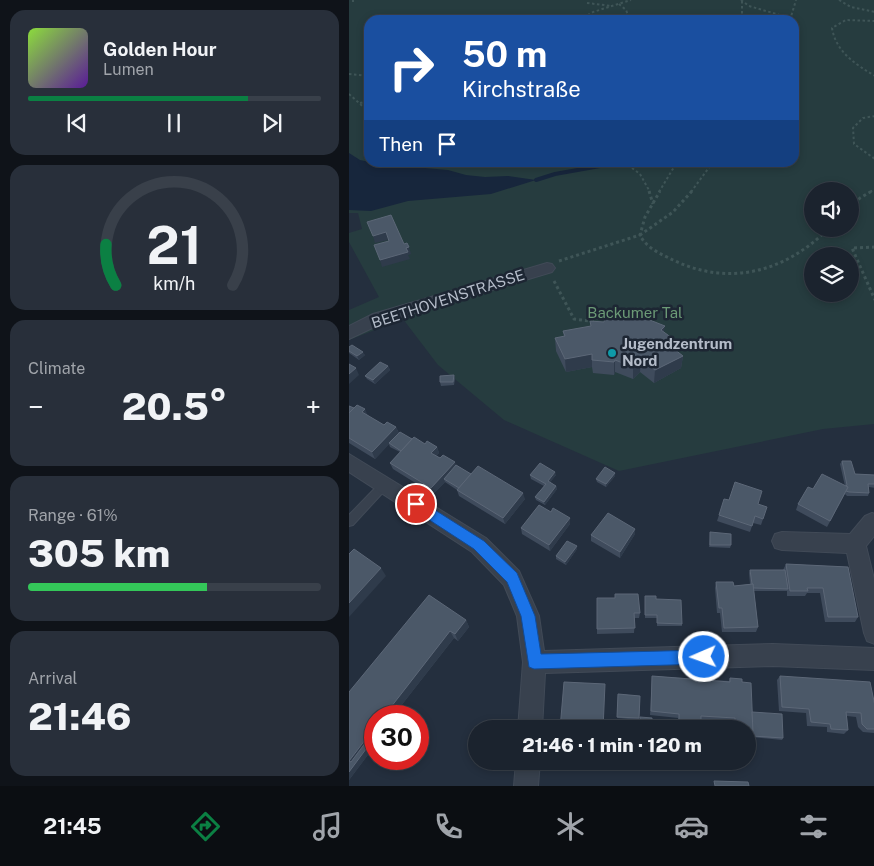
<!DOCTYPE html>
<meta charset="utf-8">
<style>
body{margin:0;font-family:"Public Sans",sans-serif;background:#282f3a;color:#f1f3f6;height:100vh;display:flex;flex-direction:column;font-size:19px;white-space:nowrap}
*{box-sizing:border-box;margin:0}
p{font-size:16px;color:#a0a4aa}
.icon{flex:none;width:28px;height:28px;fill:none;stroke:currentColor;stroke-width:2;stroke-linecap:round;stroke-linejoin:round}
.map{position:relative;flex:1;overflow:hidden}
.sheet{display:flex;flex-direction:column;gap:10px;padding:10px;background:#0f1319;width:349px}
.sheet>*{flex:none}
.hud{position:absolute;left:15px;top:15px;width:435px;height:152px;border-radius:15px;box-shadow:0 2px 8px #0003,0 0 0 1px #39404a;background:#1a4fa0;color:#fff;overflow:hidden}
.controls{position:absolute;left:455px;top:182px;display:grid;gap:10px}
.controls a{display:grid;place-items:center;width:55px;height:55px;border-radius:50%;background:#1b232e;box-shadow:0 2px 8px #0003,0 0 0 1px #39404a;font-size:25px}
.speed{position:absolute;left:15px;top:705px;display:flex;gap:10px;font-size:25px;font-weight:700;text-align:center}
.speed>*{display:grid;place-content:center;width:65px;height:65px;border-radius:50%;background:#1b232e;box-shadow:0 2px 8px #0003,0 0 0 1px #39404a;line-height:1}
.speed .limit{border:8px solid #d22;background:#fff;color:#111}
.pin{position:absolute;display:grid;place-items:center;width:42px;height:42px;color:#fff;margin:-21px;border:2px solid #fff;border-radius:50%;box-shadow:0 1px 5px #0007}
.me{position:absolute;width:55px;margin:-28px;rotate:268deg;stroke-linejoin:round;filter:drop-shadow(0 0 4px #0008)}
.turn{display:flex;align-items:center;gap:18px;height:105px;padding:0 15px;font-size:22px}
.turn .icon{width:65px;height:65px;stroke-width:2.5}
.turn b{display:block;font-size:35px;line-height:42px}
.then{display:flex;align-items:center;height:48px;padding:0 15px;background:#0003;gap:10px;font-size:19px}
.big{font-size:38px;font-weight:800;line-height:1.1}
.sheet .widget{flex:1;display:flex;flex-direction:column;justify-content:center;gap:8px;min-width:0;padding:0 18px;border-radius:15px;background:#282f3a}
.sheet .dial{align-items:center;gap:0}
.dial svg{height:130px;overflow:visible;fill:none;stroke:#39404a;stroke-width:7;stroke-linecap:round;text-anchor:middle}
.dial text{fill:#f1f3f6;stroke:none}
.song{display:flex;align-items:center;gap:15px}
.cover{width:60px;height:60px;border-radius:8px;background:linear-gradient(135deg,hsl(90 70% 55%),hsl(270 70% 35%))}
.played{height:5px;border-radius:2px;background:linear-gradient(90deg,#0b8043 75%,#39404a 75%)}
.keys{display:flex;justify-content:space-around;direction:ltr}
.heat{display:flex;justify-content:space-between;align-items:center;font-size:28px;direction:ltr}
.charge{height:8px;border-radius:4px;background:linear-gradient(90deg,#34c759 61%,#39404a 0)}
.trip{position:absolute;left:119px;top:720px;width:288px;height:50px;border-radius:25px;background:#1b232e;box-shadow:0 2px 8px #0003,0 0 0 1px #39404a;font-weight:800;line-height:50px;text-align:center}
.dock{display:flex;height:80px;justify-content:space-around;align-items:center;background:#0b0e12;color:#a0a4aa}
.dock .icon{width:35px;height:35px}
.dock .active{color:#0b8043}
.dock b{font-size:22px;color:#f1f3f6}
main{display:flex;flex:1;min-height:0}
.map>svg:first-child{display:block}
.green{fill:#263c3f;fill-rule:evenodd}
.water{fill:#17263c}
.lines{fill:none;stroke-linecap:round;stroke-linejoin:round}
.stream{stroke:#17263c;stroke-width:4}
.service-casing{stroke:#414a57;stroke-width:2}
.minor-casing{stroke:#414a57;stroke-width:2}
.path-far1{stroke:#3f5557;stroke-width:2;stroke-dasharray:2.5 2.5;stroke-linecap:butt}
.path{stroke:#3f5557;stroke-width:3;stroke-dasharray:3 3;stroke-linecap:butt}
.service{fill:#38414e;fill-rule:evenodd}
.minor{fill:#38414e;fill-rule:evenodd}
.wall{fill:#3f4b5c}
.shaded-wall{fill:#2f3b4b}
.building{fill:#4b5868;stroke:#5c6777}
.route{fill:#1a73e8;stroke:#114b97}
.culture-dot{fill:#0f9aa8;stroke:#1d2633;stroke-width:2}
.labels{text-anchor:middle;stroke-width:5;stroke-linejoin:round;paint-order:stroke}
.street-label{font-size:15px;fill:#b4bcc9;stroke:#1d2633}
.park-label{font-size:15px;fill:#6b9a76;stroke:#1d2633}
.poi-label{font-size:15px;font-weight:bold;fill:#b4bcc9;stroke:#1d2633;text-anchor:start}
</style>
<main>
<section class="sheet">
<div class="widget">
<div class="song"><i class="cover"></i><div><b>Golden Hour</b><p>Lumen</p></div></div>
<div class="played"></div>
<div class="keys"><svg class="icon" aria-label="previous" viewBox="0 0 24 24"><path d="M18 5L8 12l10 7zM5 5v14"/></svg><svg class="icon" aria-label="pause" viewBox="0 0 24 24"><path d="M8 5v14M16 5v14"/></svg><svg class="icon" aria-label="next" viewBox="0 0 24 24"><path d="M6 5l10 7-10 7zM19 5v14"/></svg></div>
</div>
<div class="widget dial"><svg viewBox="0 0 100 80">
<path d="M14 69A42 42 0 1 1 86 69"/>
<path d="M14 69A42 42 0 0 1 8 44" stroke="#0b8043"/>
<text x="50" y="56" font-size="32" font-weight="700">21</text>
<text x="50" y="72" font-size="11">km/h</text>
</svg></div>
<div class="widget"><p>Climate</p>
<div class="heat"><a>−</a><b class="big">20.5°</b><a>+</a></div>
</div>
<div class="widget"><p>Range · 61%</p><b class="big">305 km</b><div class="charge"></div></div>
<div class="widget"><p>Arrival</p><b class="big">21:46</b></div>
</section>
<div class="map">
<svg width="526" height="786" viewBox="0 0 526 786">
<rect width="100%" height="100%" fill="#242f3e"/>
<path class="green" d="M0,0H525V424L474,429L270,471L155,420L89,365L54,319L0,340V310L30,297L0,242V233L13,229L9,213H0ZM20,20H445V162H20ZM464,191H501V229H464ZM464,256H501V294H464Z"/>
<path class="water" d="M0,153L11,160L30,164L99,170L117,175L136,177L159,176L187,180L142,194L59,201L22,211L0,210Z"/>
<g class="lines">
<path class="stream" d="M187,180L206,174L251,166L254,162"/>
<defs>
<path id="service" d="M36,480L39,481L41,484L39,487L4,525L0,526V515L33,481Z"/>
<g id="minor">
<path d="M198,263L203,264L206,268L203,272L36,322L0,339V326L24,314Z"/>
<path d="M0,454L137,538L170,571L190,616L195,651L424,644L526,648V670L424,666L196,673L193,729H169L174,662L168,616L155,585L123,552L0,472Z"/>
<path d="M523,513L526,514V535L517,546L526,583V644L518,641L515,633L498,553L433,550L426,548L423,541L426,534L433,532L501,534L516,516Z"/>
<path d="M167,761H191L189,786H165Z"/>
</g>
</defs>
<use href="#service" class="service-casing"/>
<use href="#minor" class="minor-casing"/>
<g class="path-far1">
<path d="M4,0V2"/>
<path d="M392,0L400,6L441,18"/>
<path d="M490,0L502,7L526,12"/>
<path d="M393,1V20"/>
<path d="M238,3L263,6"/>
<path d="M270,4L277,10L281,20"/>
<path d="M230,20L244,12L282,0"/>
<path d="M441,20L447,0"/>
<path d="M526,21L497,20L483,28C487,52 506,64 526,76"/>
<path d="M0,74L20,76"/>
<path d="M0,94L20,112"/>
<path d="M11,103L20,101"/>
<path d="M526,116L514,118L504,128L505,144L526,159"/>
<path d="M275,162L291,174L301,192"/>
<path d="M310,192L328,162"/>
<path d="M342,192L364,162"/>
<path d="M521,192L526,189"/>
</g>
<g class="path">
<path d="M300,191L304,204"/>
<path d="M343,191L324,212L291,235C297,248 312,254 324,260C380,287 436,272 479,229"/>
<path d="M501,208L511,198L523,191"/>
<path d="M526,247L503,248L526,300"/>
<path d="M210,261L291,235L296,217L311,191"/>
<path d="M205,281L225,319L248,322"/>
</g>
<use href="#service" class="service"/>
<use href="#minor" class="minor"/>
</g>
<g class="wall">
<path d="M214,331L315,332L322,346L334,356L332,368L305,383L291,372L284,379L266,372L265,375L244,373L243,367L217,372L207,351L206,338L215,337Z"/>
<path d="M0,347L16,355L10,360L0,353Z"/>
<path d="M39,366L41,370L26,384L18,379L16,376Z"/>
<path d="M105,375L106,379L105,385L92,386L91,382Z"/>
<path d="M0,406L35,425L47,427L50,433L76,444L88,447L90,453L87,456L107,465L122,474L176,499L156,524L110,496L108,490L96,482L84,494L44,469L41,463L51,452L41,447L40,444L26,459L0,443Z"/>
<path d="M493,461L506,474L526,475V488L520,487V493L519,496H498L496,494L478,527L447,510L449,504L464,489L496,486L491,464Z"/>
<path d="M181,475H207L201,482L207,486L208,489L196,505L187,500L186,497L195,486L182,479Z"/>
<path d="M266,476L257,487L248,482L247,479Z"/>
<path d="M409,504L414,519L412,525L404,523L401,532L368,521L370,515Z"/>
<path d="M221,524L201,551L173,534L172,528Z"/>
<path d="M286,529V534L271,558L242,541V535Z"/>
<path d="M361,532L382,545L381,548L360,547Z"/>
<path d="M228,546V549L217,565L207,559V556Z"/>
<path d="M437,564L499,567L509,617L506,622H476L471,593H458L456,596H438V591H405L409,627L407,632H373L371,613H368L366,588L367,582L385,586L401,584L400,573L401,570H434Z"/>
<path d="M296,596L307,599L333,624V626H308V618H296Z"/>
<path d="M248,598H266L291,613L290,618H286L285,633L248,634Z"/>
<path d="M117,620L120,627L109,641L105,638L44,716H26V740L22,746L24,748L0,780V692Z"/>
<path d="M303,676L380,681L381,678L393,682L403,712L434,738L433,740L402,737V734H398V729H384V722L352,720V727L351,729H329V718L301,715Z"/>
<path d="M431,676L526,706V736L525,733L514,732L509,727L507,717L498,716L499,730L495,734L478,732V727L458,726L457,713L430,711L428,680Z"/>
<path d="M269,694L291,696L290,720L268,718Z"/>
<path d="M232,761H253V762Z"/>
</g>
<g class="shaded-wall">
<path d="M37,232L39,240L26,243L24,236Z"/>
<path d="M60,247L62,254L59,255L61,259L33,267L31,260Z"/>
<path d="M316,326L314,338L312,330Z"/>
<path d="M323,338L321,351L316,342Z"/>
<path d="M14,352L16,355L10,360L8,356Z"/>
<path d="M243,354V367L217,372L216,359Z"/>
<path d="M334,356L332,368L305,383L306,370Z"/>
<path d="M292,359L291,372L284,379V367Z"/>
<path d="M266,360V372L265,375V362Z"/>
<path d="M39,366L41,370L26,384L24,380Z"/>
<path d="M7,368L10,375L0,384V374Z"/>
<path d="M16,409L19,416L13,412Z"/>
<path d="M47,427L50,434L26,459L23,452Z"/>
<path d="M88,447L90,453L84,460L82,453Z"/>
<path d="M106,462L108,468L95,479L96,482L84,494L82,488Z"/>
<path d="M206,472L207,475L200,484L199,481Z"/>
<path d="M266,473V476L257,487V484Z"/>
<path d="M207,486L208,489L196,505L195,502Z"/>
<path d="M174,493L176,499L156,524L154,518Z"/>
<path d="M221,518V524L201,551L200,545Z"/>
<path d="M286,529V534L271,558V552Z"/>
<path d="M228,546V549L217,565L216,562Z"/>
<path d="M32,568L37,576L0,617V603Z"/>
<path d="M117,620L120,627L109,641L106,634Z"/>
<path d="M101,631L105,638L44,716H35Z"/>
<path d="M26,727V740L22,746L24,748L0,780V761Z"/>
</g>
<g class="building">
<path d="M42,215L55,244L58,243L60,247L57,248L59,252L31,260L25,245L40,241L37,232L24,236L18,222Z"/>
<path d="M283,313L316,326L312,330L323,338L316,342L334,356L306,370L292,359L284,367L266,360L265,362L243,360V354L216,359L206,338L216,336L214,331L242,326L241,321L255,322L256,317L280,319Z"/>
<path d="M3,345L14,352L8,356L0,351V347Z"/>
<path d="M31,362L39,366L24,380L16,376Z"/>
<path d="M0,364L7,368L0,374Z"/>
<path d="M105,375L104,382H91V376Z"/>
<path d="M8,405L16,409L13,412L35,425L38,422L47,427L23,452L0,438V413Z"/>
<path d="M0,406L5,408L0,413Z"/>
<path d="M51,432L63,439L52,451L40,443Z"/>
<path d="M65,437L76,444L78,441L88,447L82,453L91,458L94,455L106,462L82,488L41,463Z"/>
<path d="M493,461H502L506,474L526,475V484H519L520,493L500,492L497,491L499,487L497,486L498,485Z"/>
<path d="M191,463L206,472L199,481L207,486L195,502L186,497L197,484L181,475Z"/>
<path d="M107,465L122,474L110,488L95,479Z"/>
<path d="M129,466L174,493L154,518L108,490Z"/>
<path d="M256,467L266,473L257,484L247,479Z"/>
<path d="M473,474L499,487L481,521L449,504L459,487L464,489Z"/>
<path d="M386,482L413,491L409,504L418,507L414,519L406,516L403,526L370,515L375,499L380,500Z"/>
<path d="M190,505L202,512L204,508L221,518L200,545L172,528Z"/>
<path d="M259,513L286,529L271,552L242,535Z"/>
<path d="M361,532L382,534V545H361Z"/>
<path d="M218,541L228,546L216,562L207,556Z"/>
<path d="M5,549L32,568L0,603V554Z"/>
<path d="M437,564L499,567L509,617H479L474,588H458L459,591H441Z"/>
<path d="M401,570H436L439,589L404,588V584H403Z"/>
<path d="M367,582H384L385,586L404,584L409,627L375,628L373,608H370Z"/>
<path d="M266,594H289L291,613H285L286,628L248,629V598H266Z"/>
<path d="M80,595L117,620L106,634L101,631L35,716H26V727L0,761V692Z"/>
<path d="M296,596H307V599L332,600L333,624L308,623V615H296Z"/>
<path d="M303,676L381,682V678L393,679V682L402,683L404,731L398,730V729H386V718L352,716V727L330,725V714L302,711Z"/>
<path d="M431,676L521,682L526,706V729H518L513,724L512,713L497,712L499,730L482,729L481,724L462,722L460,709L433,707Z"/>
<path d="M215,682L256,684L254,729H211Z"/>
<path d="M269,694L291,696L290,718L268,717Z"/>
<path d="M403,712L433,714L434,738L403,736V732L404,731Z"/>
<path d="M291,717L303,718V729H291Z"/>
<path d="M17,742L20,745L0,772V761L2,762Z"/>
<path d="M365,781L399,782L400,786H366Z"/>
</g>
<path class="route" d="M67,498L135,541L168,573L186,616L192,654L355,650L360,652L363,657L360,662L355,664L185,669L180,667L172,616L158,582L125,549L62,508L60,504L62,500Z"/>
<circle class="culture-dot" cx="263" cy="353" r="5"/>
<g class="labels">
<g class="street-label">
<text transform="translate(99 299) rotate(-18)" y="5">BEETHOVENSTRASSE</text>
</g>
<g class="park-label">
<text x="286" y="318">Backumer Tal</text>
</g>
<g class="poi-label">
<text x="273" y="349">Jugendzentrum<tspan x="273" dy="17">Nord</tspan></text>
</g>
</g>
</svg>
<div class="controls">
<a><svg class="icon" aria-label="sound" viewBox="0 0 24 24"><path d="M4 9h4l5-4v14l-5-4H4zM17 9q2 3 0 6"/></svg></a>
<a><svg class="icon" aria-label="layers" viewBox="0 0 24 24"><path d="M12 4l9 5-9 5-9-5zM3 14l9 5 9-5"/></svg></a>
</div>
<div class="speed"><div class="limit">30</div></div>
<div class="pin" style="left:67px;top:504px;background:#d93025"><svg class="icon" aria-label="arrive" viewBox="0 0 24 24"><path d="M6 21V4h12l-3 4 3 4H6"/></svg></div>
<svg class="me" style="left:355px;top:657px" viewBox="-20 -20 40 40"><circle r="17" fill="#1a73e8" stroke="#fff" stroke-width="3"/><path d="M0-11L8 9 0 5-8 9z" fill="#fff"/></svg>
<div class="trip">21:46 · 1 min · 120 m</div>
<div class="hud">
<div class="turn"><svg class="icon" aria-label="right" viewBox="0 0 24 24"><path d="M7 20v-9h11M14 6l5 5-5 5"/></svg><div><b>50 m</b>Kirchstraße</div></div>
<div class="then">Then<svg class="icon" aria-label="arrive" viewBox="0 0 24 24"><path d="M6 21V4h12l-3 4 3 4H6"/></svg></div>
</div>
</div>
</main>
<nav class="dock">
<b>21:45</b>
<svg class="icon active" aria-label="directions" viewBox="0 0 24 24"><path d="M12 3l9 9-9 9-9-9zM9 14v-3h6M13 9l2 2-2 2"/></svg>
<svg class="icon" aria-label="music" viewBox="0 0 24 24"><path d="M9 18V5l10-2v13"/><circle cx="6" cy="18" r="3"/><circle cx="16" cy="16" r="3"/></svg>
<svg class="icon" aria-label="phone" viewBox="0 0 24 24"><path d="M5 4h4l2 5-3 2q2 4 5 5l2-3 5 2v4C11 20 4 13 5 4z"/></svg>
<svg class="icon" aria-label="climate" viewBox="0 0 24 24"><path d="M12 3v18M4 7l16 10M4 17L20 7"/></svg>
<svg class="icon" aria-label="car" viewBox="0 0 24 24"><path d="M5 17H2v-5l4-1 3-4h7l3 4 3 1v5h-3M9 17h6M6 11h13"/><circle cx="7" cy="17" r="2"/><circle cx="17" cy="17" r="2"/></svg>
<svg class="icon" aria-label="filters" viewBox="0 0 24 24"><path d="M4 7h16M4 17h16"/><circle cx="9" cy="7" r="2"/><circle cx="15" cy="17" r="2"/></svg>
</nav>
